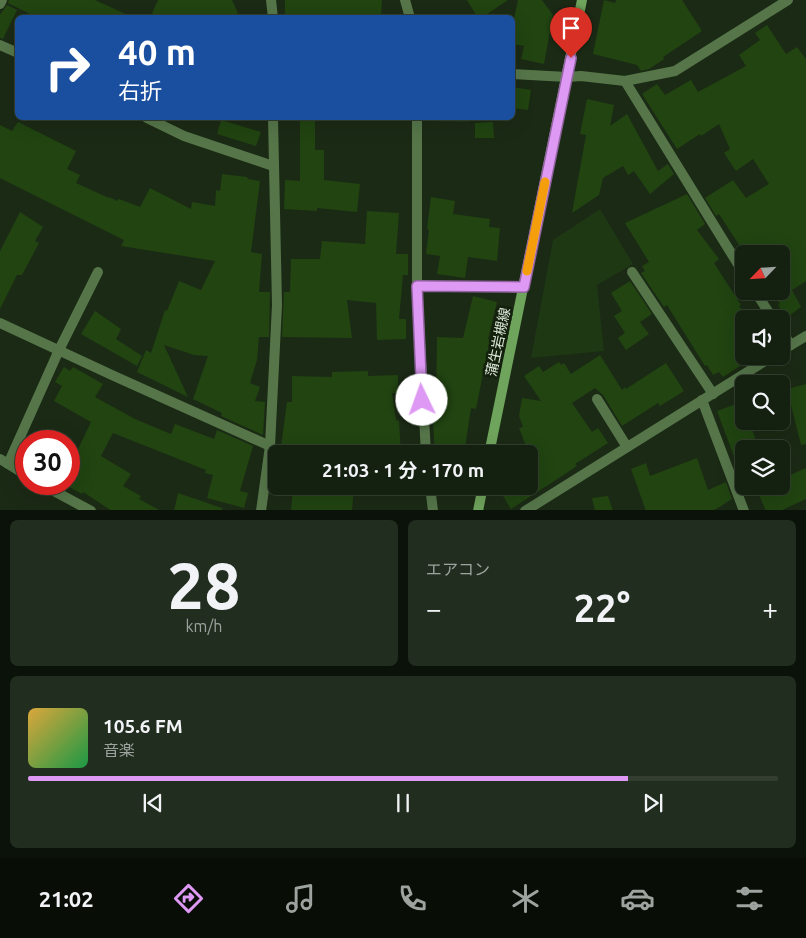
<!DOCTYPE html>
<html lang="ja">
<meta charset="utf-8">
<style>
body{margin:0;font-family:Ubuntu,"Noto Sans JP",sans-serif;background:#212d1e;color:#f1f3f6;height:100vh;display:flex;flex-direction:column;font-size:19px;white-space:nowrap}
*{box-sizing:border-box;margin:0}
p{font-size:16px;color:#9da39f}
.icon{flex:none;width:28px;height:28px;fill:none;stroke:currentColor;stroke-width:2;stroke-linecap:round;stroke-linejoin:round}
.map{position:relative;height:510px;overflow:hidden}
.panel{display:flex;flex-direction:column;gap:10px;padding:10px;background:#0b1209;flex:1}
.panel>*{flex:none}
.banner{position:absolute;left:15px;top:15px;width:500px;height:105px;border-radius:8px;box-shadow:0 5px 20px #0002,0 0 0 1px #333e30;background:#1a4fa0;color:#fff;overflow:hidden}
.needle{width:32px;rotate:245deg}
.tools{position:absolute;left:735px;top:245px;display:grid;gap:10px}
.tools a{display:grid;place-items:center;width:55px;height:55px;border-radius:8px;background:#142010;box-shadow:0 5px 20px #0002,0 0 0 1px #333e30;font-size:25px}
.speed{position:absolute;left:15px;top:430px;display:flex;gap:10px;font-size:25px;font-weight:700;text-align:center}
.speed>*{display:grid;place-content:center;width:65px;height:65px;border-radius:50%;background:#142010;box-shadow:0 5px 20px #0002,0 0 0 1px #333e30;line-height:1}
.speed .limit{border:8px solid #d22;background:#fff;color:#111}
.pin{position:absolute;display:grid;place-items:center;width:42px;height:42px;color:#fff;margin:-51px -21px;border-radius:50% 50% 50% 0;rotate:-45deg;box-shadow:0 0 5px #0007}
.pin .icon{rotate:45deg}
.me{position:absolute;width:55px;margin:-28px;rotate:357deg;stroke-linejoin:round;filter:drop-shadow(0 0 4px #0008)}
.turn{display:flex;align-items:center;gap:18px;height:105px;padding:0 20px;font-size:22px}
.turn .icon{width:65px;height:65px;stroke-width:2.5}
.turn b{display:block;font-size:35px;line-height:42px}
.big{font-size:38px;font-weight:700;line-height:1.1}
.panel .card{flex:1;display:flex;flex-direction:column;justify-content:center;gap:8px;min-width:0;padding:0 18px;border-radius:8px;background:#212d1e}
.panel .dial{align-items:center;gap:0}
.dial b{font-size:65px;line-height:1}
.song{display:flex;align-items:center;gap:15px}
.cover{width:60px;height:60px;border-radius:8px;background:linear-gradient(135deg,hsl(40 70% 55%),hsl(140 70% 35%))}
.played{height:5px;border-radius:2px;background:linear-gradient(90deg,#dd99f3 80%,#333e30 80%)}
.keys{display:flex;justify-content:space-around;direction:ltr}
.heat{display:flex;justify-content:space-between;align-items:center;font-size:28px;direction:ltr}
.panel .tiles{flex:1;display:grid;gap:10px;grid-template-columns:1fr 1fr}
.card:last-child{grid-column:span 2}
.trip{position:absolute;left:268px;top:445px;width:270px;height:50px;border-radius:8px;background:#142010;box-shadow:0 5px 20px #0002,0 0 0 1px #333e30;font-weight:700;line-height:50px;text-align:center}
.menu{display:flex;height:80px;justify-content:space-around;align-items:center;background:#080d06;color:#9da39f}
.menu .icon{width:35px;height:35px}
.menu .active{color:#dd99f3}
.menu b{font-size:22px;color:#f1f3f6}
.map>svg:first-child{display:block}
.green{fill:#1d3813}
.building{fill:#214411}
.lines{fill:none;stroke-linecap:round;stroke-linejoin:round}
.street{stroke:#56764a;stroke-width:10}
.secondary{stroke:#6fa45c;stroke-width:10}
.route-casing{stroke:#90639e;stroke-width:12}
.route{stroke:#dd99f3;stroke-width:9}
.slow{stroke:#f59e0b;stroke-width:9}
.labels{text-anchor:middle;stroke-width:5;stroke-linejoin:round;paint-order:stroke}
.street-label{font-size:14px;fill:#dce7d9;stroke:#12200c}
</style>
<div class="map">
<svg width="806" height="511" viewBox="0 0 806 511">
<rect width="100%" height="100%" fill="#1b2a15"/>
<g class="green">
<path d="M421,118H469V122L421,121Z"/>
<path d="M600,209L633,264L597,285L604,351L531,358L553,240Z"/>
</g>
<g class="building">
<path d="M9,0H95L134,18H38L8,3Z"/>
<path d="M158,0H232L240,18H150Z"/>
<path d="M285,0H382L381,15H376V18H285Z"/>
<path d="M467,0H508L481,18H478Z"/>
<path d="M518,0H542L553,15L544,64L521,59L524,46L512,44V28Z"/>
<path d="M604,0L615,3L616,0H682L702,31L663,57L664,59L649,69L641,71L637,65L593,54Z"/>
<path d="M7,5L17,10L3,39L0,38V15Z"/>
<path d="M767,25L786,54L797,47L806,59V281L792,290L801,307L786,318L778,305L780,304L777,300L781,297V254H745L719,214L716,216L705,198L733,180L746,198L769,184L753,159L736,171L724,153L730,149L719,124L701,136L700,134L677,149L642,94L657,84L665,95L691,80L698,92L746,66L739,55L760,40L755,33Z"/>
<path d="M512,87L531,90L528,110L512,108Z"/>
<path d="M587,99L614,105L610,126L627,114L658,171L668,164L674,174L650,194L634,171L628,175L623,166L603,178L599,195L572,213L586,135L580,134Z"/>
<path d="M300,118H315V150H324V180L360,184L357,212L317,208V211L284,209L285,180L300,181Z"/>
<path d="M221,120L261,132L256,146L217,134Z"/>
<path d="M18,122L76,151L67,169L80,175L76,183L109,198V197L117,201L119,199L140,207L150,188L191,209L192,202L215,206L216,190L220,191L222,174L247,177L248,179L260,181L251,252L262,254L259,292H270L269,337H259L257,360L250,383L260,387L255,401L265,402L263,435L221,416L222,413L193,399L208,356L194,355L164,345L188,397L137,372L146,350L151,353L165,310L167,311L179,281L201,290L215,261L121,246L124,240L0,178V125L12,131Z"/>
<path d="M493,122L494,138H475V123Z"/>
<path d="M687,194L705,224L697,230L719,259L714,263L741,305L739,306L744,313V358L738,361L740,366L723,377L719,372L713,375L707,365L705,366L667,305L664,307L641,273L645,271L642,266L649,262L625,223Z"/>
<path d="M431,197L455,201L453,214L490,219L489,227L500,228L497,261L468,257L465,278L437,274L440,256L426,254L429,230L427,229Z"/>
<path d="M367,211L399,213L396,254H408V275H403L399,319H406V339L377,340L376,303L347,300L352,338L282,337L284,292H290L291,259H320L322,241L365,244Z"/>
<path d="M20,212L43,227L35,241L39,243L22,275H17L0,309V251Z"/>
<path d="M630,281L652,314L640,322L649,334L626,350L618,338L625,333L614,316L622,311L611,293Z"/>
<path d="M473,296L497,302L488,339H490L476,409L471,408L464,454H435L433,423H434V406H436L437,337L463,338Z"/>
<path d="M95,311L121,329L116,339L142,356L137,366L81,334Z"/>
<path d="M600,355L622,390L625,387L626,389L666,363L684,391L660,406L658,403L622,426L603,395L595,388L572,403L592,432L598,428L608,443L575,464L577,466L565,474L511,509L503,496L507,493L502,486H529V454L519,428L523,427L519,416L522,398L541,401L524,376L539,366L543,372L559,362L561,365L564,363L571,374Z"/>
<path d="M64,367L70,371L73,367L103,384L95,397L135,419L171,434L175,424L214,439L217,430L253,446L240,491L248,493L244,508L207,498L213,475L205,473L206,470L113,433L101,456L131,474L123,486L141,496L139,499L161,511H112L83,492L82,494L69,487V468L91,422L54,401L62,386L55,382Z"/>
<path d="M368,371V376L398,375V393H392L396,420L399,421L401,454H305L307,447H281L287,402H292V376L332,377V372Z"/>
<path d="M806,384V444L801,445L787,389Z"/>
<path d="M736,404L743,421H749L759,449H744V491L738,476L741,475L717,411Z"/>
<path d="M697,458L708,490L726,482L732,499L713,511H646L631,469L646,463L650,476Z"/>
<path d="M806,468V499L780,511H766L759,495L776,486H781V479Z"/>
<path d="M293,486H354L352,511H291Z"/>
<path d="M178,493L222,508V511H174Z"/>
<path d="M608,496L613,511H595L592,498Z"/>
</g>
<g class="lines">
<g class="street">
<path d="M271,0L273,18"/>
<path d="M405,0L410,18"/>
<path d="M0,4L2,0"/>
<path d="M0,45L18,53"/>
<path d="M512,74L567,77L581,76L625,81L675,71L788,0"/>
<path d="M625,81L744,274"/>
<path d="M147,118L184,136L273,166"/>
<path d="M417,118V286L426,454"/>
<path d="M632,272L713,394"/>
<path d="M417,286L524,287"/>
<path d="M755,291L773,319"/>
<path d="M0,323L114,376L270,446"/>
<path d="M781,331L791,345"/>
<path d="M781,351L806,336"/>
<path d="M597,399L627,447"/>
<path d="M702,400L744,511"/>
<path d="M0,459L26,475"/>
<path d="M8,464L59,350L98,272"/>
<path d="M41,484L91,511"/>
<path d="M430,486L433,511"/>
<path d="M261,511L270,446L277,305L273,118"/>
<path d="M525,511L773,356"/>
</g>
<g class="secondary">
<path d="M489,454L582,0"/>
<path d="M478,511L483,486"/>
</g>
</g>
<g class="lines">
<defs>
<path id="route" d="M422,400L417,286L524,287L571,58"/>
</defs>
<use href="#route" class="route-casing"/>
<use href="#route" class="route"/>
<path class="slow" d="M527,271L545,182"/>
</g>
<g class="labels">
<g class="street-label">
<text transform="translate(498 342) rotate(-78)" y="5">蒲生岩槻線</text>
</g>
</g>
</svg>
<div class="tools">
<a><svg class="needle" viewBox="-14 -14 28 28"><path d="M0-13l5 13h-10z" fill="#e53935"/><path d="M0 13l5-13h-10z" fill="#9da39f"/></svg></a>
<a><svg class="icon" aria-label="sound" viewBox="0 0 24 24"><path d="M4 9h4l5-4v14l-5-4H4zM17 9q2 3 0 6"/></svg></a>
<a><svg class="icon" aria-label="search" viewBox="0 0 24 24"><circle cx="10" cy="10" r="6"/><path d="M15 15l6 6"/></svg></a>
<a><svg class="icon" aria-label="layers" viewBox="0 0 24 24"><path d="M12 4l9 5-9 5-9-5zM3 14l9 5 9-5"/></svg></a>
</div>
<div class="speed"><div class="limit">30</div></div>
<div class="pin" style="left:571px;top:58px;background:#d93025"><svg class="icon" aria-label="arrive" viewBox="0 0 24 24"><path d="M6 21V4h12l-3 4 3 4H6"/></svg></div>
<svg class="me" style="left:422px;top:400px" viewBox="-20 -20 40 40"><circle r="19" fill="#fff"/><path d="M0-13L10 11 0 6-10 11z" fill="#dd99f3"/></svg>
<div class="trip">21:03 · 1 分 · 170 m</div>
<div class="banner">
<div class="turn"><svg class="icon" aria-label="right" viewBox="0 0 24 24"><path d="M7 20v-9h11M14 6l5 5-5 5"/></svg><div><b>40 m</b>右折</div></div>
</div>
</div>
<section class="panel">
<div class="tiles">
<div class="card dial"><b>28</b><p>km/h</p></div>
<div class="card"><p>エアコン</p>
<div class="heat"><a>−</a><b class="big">22°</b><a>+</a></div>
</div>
<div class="card">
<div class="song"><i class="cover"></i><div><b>105.6 FM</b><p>音楽</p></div></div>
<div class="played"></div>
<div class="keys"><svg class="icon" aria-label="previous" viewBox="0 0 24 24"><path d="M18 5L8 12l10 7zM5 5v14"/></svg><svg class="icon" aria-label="pause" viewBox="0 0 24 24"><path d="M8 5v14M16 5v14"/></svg><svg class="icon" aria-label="next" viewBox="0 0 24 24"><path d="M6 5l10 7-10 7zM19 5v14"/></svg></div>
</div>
</div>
</section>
<nav class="menu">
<b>21:02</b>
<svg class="icon active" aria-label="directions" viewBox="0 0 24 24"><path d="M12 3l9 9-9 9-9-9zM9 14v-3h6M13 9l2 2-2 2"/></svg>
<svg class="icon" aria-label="music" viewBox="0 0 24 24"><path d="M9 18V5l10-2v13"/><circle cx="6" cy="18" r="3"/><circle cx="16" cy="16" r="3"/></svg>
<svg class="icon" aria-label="phone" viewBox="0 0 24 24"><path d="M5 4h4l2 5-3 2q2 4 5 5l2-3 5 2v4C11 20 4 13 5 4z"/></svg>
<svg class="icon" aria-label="climate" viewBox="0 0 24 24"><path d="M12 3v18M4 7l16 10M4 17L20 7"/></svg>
<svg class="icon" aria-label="car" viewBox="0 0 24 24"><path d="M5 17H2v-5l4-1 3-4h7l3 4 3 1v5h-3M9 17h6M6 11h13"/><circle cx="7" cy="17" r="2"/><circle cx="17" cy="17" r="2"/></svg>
<svg class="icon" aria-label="filters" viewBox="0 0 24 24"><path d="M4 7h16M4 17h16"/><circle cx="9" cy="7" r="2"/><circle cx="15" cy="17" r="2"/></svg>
</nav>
